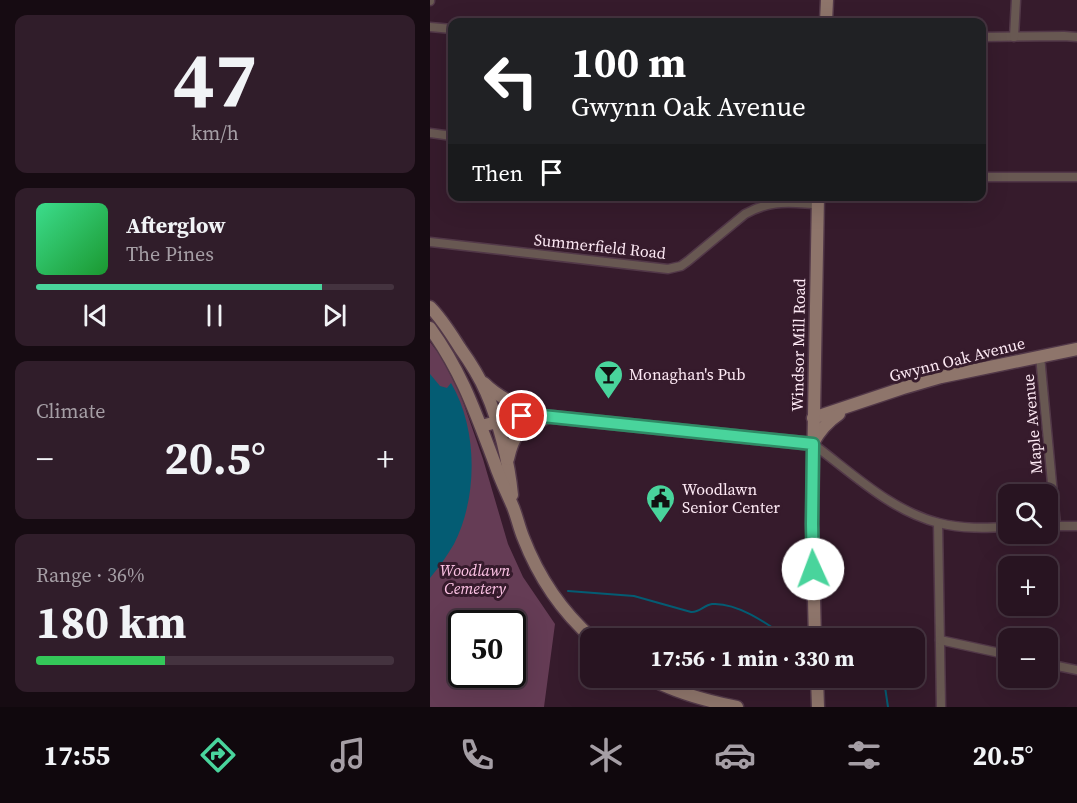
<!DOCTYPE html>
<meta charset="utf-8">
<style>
body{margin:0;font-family:"Source Serif 4",serif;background:#301d2a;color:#f1f3f6;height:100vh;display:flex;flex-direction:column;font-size:22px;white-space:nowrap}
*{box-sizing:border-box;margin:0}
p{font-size:20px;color:#a59ea5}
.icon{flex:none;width:33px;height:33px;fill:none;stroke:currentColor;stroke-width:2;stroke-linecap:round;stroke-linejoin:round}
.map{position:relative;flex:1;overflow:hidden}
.details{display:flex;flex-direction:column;gap:15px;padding:15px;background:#160b12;width:430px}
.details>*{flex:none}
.top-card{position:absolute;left:18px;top:18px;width:538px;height:183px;border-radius:12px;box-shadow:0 6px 24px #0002,0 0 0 2px #44333f;background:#202124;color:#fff;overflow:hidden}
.buttons{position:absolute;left:568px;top:484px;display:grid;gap:12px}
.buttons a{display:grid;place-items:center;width:60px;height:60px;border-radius:12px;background:#281421;box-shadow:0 6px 24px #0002,0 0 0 2px #44333f;font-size:30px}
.speed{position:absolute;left:18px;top:610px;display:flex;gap:12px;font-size:30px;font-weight:700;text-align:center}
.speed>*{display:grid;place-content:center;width:78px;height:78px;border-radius:50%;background:#281421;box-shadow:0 6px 24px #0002,0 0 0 2px #44333f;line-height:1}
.speed .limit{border:3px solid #111;border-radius:9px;background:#fff;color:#111}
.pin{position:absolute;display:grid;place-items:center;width:51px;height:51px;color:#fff;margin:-26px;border:3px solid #fff;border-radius:50%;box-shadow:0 2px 6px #0007}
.me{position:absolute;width:66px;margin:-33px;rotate:358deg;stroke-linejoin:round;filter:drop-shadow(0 0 4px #0008)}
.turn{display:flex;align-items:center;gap:21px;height:126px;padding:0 24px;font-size:27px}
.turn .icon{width:78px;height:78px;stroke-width:2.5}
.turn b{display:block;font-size:42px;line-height:51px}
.then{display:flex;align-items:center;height:57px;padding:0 24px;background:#0003;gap:12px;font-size:22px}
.big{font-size:45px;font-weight:700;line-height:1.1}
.details .tile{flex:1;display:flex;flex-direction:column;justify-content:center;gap:9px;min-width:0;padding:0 21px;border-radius:12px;background:#301d2a}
.details .dial{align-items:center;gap:0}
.dial b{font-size:78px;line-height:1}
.song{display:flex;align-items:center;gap:18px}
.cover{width:72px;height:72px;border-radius:9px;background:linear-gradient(135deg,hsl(150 70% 55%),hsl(130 70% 35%))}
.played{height:6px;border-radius:3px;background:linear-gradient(90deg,#49d49c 80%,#44333f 80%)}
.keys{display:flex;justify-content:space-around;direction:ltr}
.heat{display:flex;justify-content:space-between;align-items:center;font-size:33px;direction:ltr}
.charge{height:9px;border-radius:4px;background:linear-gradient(90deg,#34c759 36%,#44333f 0)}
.trip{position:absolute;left:150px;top:628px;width:345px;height:60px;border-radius:12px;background:#281421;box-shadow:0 6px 24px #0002,0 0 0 2px #44333f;font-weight:700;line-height:60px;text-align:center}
.menu{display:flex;height:96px;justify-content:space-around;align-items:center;background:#10080d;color:#a59ea5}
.menu .icon{width:42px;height:42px}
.menu .selected{color:#49d49c}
.menu b{font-size:27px;color:#f1f3f6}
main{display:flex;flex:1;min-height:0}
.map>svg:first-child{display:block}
.green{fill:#653c55;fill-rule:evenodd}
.water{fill:#045c73}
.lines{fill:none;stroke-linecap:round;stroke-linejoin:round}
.stream{stroke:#045c73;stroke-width:2}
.street-casing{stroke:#523848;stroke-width:11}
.secondary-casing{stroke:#523848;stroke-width:15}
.street{stroke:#685852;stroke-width:8}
.secondary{stroke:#8e756b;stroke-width:12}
.route-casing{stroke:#2f8a65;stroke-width:15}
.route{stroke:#49d49c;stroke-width:10}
.labels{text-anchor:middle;stroke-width:6;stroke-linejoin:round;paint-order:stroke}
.street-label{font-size:16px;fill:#fde9f4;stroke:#361b2c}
.poi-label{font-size:16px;fill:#fde9f4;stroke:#361b2c;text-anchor:start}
.park-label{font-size:16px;font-style:italic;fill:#fec4e6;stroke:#361b2c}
</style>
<main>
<section class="details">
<div class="tile dial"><b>47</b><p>km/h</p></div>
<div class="tile">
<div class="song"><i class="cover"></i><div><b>Afterglow</b><p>The Pines</p></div></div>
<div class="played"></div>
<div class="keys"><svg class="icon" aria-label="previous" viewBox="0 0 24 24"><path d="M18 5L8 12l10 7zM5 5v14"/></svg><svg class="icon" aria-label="pause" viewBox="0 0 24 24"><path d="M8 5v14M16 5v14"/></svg><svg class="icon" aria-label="next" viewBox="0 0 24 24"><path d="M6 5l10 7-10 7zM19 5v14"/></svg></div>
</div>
<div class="tile"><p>Climate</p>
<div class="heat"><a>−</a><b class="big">20.5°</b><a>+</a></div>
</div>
<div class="tile"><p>Range · 36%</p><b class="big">180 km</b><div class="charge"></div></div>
</section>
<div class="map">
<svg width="647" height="707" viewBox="0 0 647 707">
<rect width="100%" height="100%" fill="#361b2c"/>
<path class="green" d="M0,342L10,355L30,393L53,459L78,544L93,577L125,624L114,707H0ZM32,624H82V675H32Z"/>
<path class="water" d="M0,374L10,386L17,388L21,383C48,429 48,497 24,544C17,556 9,567 0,578Z"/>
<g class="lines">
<g class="stream">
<path d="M138,591L204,596L261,612C269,613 274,605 282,604C308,602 339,625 359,639"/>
<path d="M452,678L455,687L458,707"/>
</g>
<defs>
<g id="street">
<path d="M0,1V0"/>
<path d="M0,27L22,29"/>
<path d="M552,37L634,36L647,37"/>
<path d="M584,37L586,0"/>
<path d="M0,133L22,136"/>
<path d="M552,177H647"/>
<path d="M0,242L238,269L251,266L258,261L315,214C342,199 359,203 388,204"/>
<path d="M610,356L626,526"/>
<path d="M383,444C422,473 461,511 509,523C532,529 556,528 579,527"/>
<path d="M508,523L511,707"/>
<path d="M618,526H647"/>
<path d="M510,640L579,655"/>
<path d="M618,664L647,670"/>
</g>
<g id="secondary">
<path d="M396,22L397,0"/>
<path d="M0,307C12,319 21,334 30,348C40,362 49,376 56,392C69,421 79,463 82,495"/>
<path d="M0,328C32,372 46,414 65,464C70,479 77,493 83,507C87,517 89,527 93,537C108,576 131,611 163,639"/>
<path d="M54,383C69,398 87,405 106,413"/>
<path d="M383,418L473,388L511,377L647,349"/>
<path d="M51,426L92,416L103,415L383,444"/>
<path d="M383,443C390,430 397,422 409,414"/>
<path d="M78,459C84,431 91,429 116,418"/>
<path d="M385,639L382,524L388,196"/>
<path d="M219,678C246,693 277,701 307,707"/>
<path d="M387,678L388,707"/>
</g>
</defs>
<use href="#street" class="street-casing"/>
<use href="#secondary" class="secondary-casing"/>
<use href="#street" class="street"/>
<use href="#secondary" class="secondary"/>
</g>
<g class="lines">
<defs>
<path id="route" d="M92,416L103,415L383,444L382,524L383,569"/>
</defs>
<use href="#route" class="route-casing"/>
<use href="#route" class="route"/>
</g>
<defs>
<symbol id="bar-pin" viewBox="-11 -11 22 30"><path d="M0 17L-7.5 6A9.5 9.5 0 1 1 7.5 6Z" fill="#49d49c" stroke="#361b2c"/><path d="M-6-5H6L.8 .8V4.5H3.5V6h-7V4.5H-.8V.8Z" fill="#111"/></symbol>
<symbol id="civic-pin" viewBox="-11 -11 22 30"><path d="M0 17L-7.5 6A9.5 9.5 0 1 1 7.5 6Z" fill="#49d49c" stroke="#361b2c"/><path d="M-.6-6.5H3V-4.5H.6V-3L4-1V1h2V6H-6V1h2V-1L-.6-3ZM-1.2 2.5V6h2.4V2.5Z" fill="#111"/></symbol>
</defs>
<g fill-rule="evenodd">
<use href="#bar-pin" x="162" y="358" width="33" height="45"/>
<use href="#civic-pin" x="214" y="482" width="33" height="45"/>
</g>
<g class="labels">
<g class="street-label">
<text transform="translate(170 246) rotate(6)" y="6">Summerfield Road</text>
<text transform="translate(368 345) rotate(-89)" y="6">Windsor Mill Road</text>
<text transform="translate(527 359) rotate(-14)" y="6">Gwynn Oak Avenue</text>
<text transform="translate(602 424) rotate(-95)" y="6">Maple Avenue</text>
</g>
<g class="poi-label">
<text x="199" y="380">Monaghan's Pub</text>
<text x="252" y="495">Woodlawn<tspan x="252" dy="18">Senior Center</tspan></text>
</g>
<g class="park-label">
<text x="45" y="576">Woodlawn<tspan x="45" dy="18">Cemetery</tspan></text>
</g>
</g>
</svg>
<div class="buttons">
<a><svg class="icon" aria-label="search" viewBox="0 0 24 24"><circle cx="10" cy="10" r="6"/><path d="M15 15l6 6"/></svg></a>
<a>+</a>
<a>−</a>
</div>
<div class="speed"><div class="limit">50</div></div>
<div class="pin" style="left:92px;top:416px;background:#d93025"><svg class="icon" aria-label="arrive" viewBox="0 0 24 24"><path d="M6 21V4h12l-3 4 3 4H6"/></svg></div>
<svg class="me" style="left:383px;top:569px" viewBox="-20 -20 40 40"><circle r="19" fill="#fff"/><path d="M0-13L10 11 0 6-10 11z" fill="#49d49c"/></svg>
<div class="trip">17:56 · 1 min · 330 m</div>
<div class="top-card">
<div class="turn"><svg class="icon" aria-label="left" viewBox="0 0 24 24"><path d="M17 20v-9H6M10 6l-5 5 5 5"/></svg><div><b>100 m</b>Gwynn Oak Avenue</div></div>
<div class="then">Then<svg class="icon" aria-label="arrive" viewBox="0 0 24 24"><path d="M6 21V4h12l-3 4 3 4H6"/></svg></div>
</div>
</div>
</main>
<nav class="menu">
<b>17:55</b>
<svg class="icon selected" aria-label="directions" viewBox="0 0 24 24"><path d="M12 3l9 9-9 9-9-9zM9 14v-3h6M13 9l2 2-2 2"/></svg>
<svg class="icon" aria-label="music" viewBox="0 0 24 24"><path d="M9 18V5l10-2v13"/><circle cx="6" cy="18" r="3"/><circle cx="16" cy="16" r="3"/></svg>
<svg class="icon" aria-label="phone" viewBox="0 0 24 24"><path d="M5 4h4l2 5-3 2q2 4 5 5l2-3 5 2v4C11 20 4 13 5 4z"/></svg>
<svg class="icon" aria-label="climate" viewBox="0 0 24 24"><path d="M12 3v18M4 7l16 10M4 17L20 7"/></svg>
<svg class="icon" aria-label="car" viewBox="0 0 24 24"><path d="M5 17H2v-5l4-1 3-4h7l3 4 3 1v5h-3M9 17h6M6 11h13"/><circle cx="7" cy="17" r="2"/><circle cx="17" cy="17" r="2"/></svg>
<svg class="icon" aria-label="filters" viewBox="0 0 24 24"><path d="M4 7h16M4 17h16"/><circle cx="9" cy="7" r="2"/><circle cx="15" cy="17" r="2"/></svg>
<b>20.5°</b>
</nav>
